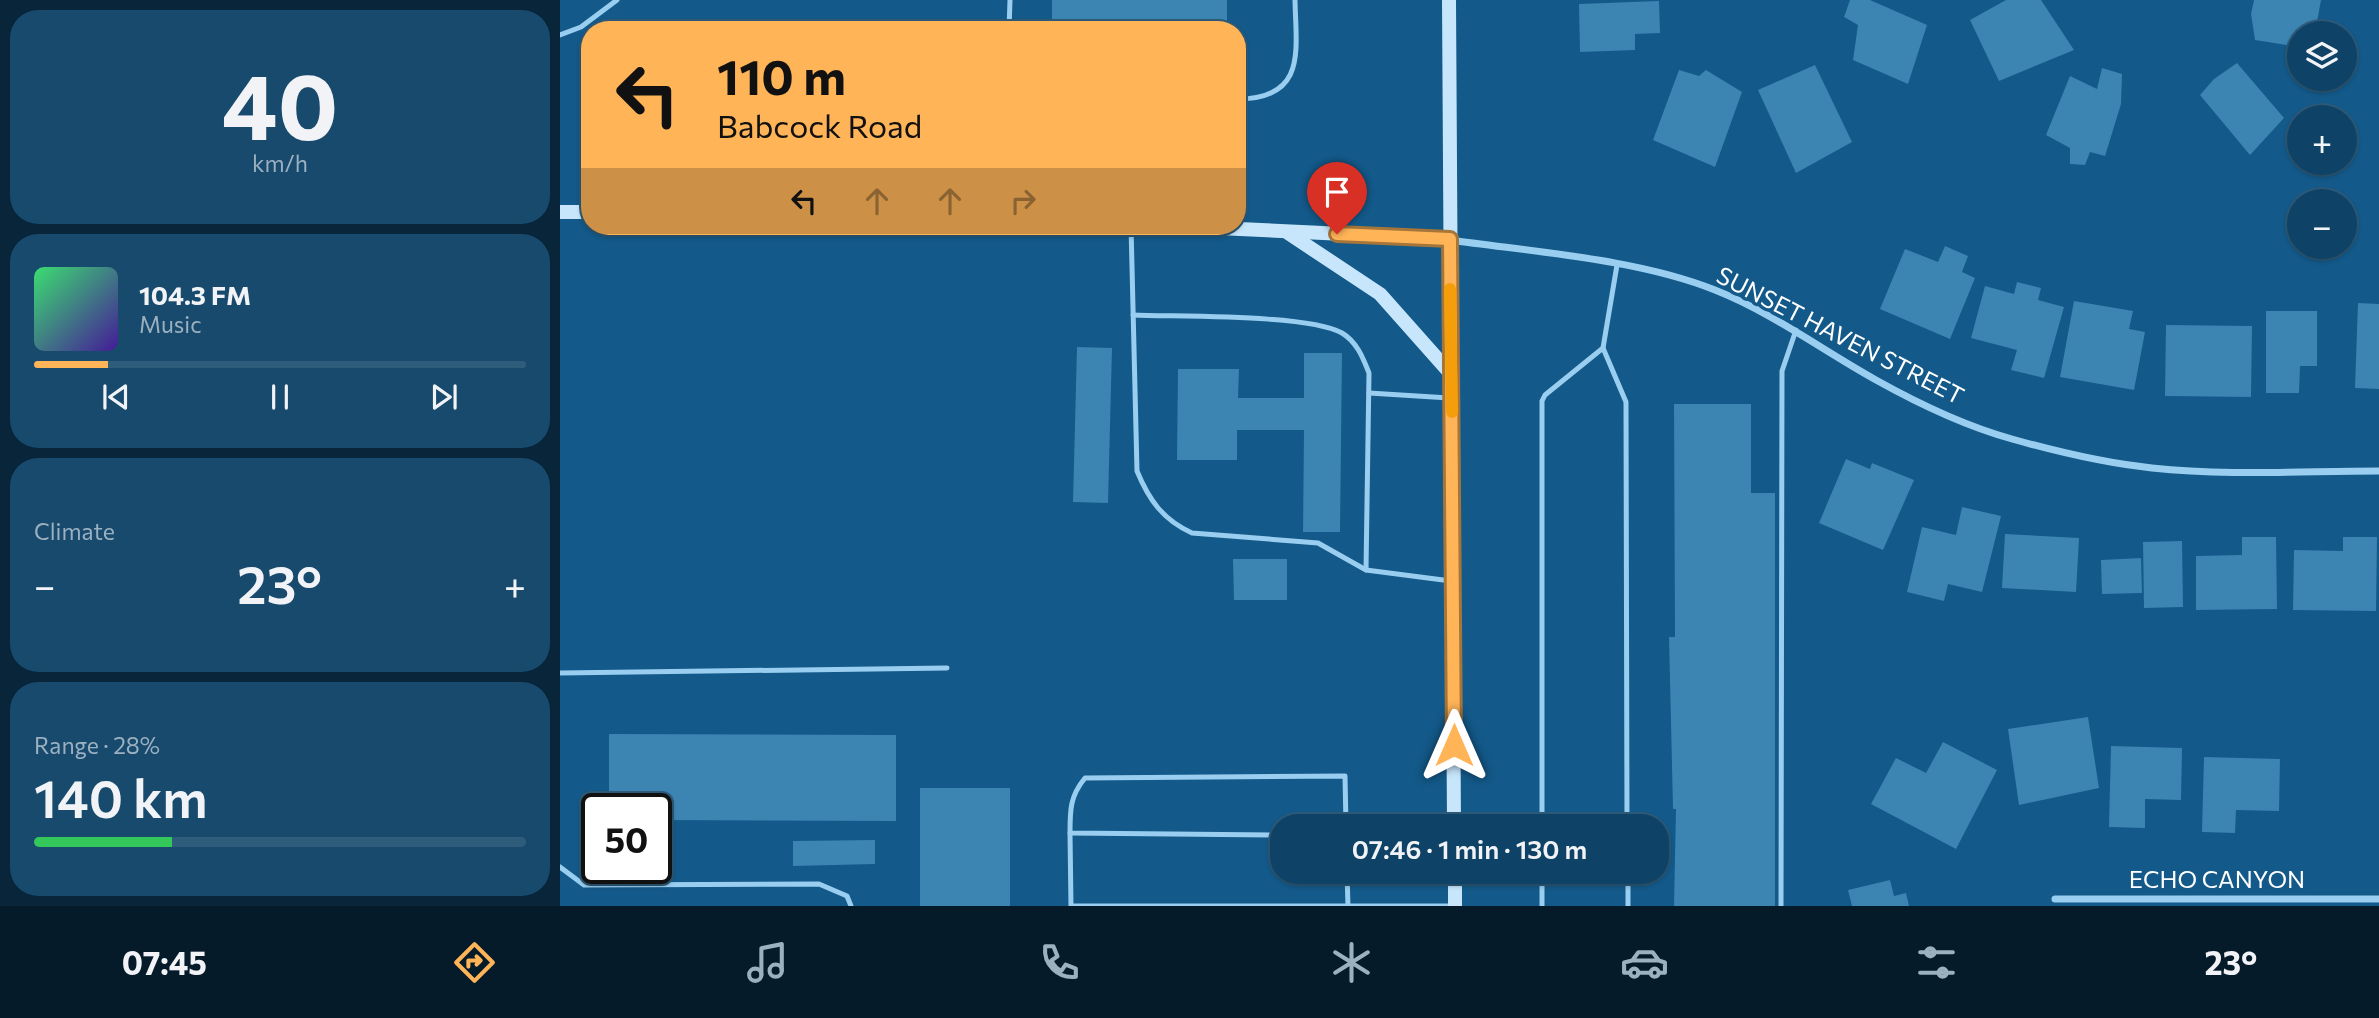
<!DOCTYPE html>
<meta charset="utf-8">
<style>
body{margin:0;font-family:Commissioner,sans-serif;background:#174a6d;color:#f1f3f6;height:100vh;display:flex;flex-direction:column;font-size:26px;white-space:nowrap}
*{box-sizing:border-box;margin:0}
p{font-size:23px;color:#9bb0c0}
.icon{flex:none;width:38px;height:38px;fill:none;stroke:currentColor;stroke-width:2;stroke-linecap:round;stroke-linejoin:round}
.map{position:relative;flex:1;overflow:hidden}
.details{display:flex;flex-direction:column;gap:10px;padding:10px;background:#082539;width:560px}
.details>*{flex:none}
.hud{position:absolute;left:21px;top:21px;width:665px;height:214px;border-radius:28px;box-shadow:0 2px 5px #0004,0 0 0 2px #2e5c7b;background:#ffb458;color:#111;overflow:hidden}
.tools{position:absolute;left:1727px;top:21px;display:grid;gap:14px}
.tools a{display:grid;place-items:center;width:70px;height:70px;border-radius:50%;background:#0e4367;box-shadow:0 2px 5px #0004,0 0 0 2px #2e5c7b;font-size:35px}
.speed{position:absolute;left:21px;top:793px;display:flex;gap:14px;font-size:35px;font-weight:700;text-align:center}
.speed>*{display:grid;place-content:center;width:91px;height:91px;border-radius:50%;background:#0e4367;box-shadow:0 2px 5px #0004,0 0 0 2px #2e5c7b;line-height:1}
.speed .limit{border:4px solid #111;border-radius:10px;background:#fff;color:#111}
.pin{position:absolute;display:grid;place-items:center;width:60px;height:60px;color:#fff;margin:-72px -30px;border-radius:50% 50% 50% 0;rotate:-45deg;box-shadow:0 0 7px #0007}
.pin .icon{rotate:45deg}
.me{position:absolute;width:77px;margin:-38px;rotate:0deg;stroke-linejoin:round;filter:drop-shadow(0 0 5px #0008)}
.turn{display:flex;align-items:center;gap:24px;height:147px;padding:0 21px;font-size:32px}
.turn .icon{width:91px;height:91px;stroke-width:2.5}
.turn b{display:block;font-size:49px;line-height:60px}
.lanes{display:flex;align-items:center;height:66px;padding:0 21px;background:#0003;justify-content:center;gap:35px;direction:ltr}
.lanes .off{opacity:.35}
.big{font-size:52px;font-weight:600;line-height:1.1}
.details .card{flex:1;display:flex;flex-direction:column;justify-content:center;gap:10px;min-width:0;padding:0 24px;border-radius:28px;background:#174a6d}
.details .dial{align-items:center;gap:0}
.dial b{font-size:91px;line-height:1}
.song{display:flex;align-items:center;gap:21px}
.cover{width:84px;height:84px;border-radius:10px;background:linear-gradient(135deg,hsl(140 70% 55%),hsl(260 70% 35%))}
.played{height:7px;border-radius:4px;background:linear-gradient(90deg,#ffb458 15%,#2e5c7b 15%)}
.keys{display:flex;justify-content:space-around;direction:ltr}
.heat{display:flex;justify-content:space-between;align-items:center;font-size:38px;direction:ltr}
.charge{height:10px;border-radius:5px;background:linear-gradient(90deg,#34c759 28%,#2e5c7b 0)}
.trip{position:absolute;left:710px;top:814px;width:399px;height:70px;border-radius:28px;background:#0e4367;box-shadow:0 2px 5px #0004,0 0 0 2px #2e5c7b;font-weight:600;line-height:70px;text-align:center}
.tab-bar{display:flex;height:112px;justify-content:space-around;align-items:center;background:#061b29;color:#9bb0c0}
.tab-bar .icon{width:49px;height:49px}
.tab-bar .active{color:#ffb458}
.tab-bar b{font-size:32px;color:#f1f3f6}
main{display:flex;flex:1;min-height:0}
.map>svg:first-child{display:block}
.building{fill:#3c84b2}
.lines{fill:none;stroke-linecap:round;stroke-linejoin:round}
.service{stroke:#99cef0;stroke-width:5}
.minor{stroke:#99cef0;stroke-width:7}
.secondary{stroke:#c7e6fb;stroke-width:14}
.route-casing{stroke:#a67539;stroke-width:18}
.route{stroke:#ffb458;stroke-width:12}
.slow{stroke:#f59e0b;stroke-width:12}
.labels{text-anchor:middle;stroke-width:7;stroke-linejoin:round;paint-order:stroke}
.street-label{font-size:24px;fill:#fff;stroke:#135989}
</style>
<main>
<section class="details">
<div class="card dial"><b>40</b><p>km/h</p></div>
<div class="card">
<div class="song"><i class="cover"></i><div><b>104.3 FM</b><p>Music</p></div></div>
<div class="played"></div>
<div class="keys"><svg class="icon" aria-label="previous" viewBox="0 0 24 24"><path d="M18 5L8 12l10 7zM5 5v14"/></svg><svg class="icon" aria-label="pause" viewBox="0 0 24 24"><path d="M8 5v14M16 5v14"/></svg><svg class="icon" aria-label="next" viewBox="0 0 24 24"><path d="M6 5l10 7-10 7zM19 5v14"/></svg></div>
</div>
<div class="card"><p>Climate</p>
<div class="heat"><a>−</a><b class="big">23°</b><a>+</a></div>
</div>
<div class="card"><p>Range · 28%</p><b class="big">140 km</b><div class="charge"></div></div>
</section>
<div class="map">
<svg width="1819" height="906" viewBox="0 0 1819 906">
<rect width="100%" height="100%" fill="#135989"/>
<g class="building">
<rect x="492" y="0" width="175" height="30"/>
<path d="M1290,0H1310L1367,25L1348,84L1293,60L1298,25L1284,17Z"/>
<path d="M1446,0H1481L1514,50L1439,81L1410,20Z"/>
<path d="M1694,0H1761L1755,33H1740V47L1695,40L1691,14Z"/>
<path d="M1099,1L1100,33L1075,34V50L1020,52L1019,4Z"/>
<path d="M1677,63L1724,118L1690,155L1640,95L1654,79Z"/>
<path d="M1255,65L1292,142L1236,173L1198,90Z"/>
<path d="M1542,68L1562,74L1561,104L1545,156L1530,152L1525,165L1510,164V148L1486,135L1510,76L1537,89Z"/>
<path d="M1119,70L1139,76L1146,70L1182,92L1155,167L1093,140Z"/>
<path d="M1385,246L1408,256L1402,272L1415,278L1390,339L1320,309L1345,249L1378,262Z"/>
<path d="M1457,282L1481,288L1478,300L1504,307L1484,378L1451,370L1457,350L1411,338L1425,286L1454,294Z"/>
<path d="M1514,301L1573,311L1569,329L1585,332L1574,390L1500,377Z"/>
<path d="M1798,303L1819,304V389L1795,388Z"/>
<path d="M1706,311H1757V366H1740L1739,393H1706Z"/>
<path d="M1606,325L1692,326L1691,397L1605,396Z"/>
<path d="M517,347L552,348L548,503L513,502Z"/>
<path d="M744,353H782L780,532H743L744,430H677V460H617L618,369H679L678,398H744Z"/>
<path d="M1114,404H1191V493H1215V906H1114L1116,809H1113L1109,637H1115Z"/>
<path d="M1286,459L1310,469L1312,463L1354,480L1323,550L1259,523Z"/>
<path d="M1402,507L1441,516L1422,592L1388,584L1384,601L1347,592L1362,527L1396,535Z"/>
<path d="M1445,534L1519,538L1516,592L1442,588Z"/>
<path d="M1682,537H1716L1717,609L1636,610V556L1682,555Z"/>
<path d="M1783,537H1817L1816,611L1733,610L1734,550L1783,551Z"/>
<path d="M1622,541L1623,607L1584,608L1583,542Z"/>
<path d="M1581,558L1582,593L1542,594L1541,560Z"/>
<path d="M673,559H727V600H674Z"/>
<path d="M1528,717L1539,788L1459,805L1448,729Z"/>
<path d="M49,734L336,735V821L96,820V808H49Z"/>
<path d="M1383,742L1437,770L1396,849L1311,804L1336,758L1366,773Z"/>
<path d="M1551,746L1622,748L1621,800L1585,799V828L1549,827Z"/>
<path d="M1644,757L1720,759L1719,811L1676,810L1675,833L1642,832Z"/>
<rect x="360" y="788" width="90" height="118"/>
<path d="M315,840V864L233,866V841Z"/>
<path d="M1330,880L1334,896L1346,893L1349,906H1292L1288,890Z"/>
</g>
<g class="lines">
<g class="service">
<path d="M449,30L450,0"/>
<path d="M0,35L21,27L57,0"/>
<path d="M677,99C747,99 736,51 735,0"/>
<path d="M571,226L577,471C589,500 603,520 632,533L758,543L806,570L891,581"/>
<path d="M573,315C619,317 748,314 782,333C797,342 803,358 809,373L806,570"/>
<path d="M1043,348L1066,402L1067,826"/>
<path d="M809,393L889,398"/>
<path d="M0,673L387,668"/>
<path d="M982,826V401L985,395L1043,348L1057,265"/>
<path d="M510,833L511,906H895"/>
<path d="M723,835L510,833C510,810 510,796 525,778L785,776L786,826"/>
<path d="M0,867L24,885L259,884L287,896L291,906"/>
<path d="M787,872L788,906"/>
<path d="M982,872V906"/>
<path d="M1068,872V906"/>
<path d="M1221,906L1222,371L1236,330"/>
</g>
<g class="minor">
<path d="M890,240C974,252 1078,259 1155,290C1213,313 1262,350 1316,380C1359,404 1405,426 1452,439C1498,452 1544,463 1592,468C1667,476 1744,471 1819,471"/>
<path d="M1495,899H1819"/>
</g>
<g class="secondary">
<path d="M889,0L894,826"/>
<path d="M0,212H30"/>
<path d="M616,226L890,239"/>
<path d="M728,233L820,294L891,374"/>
<path d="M895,872V906"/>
</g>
</g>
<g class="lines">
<defs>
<path id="route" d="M777,234L890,239L894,745"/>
</defs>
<use href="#route" class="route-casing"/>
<use href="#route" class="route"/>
<path class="slow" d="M890,289L892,412"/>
</g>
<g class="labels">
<g class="street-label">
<text transform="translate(1280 336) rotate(27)" y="8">SUNSET HAVEN STREET</text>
<text x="1657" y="888">ECHO CANYON</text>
</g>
</g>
</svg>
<div class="tools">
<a><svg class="icon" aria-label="layers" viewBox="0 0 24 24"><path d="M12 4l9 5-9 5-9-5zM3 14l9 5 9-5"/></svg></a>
<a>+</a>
<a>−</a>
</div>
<div class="speed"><div class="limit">50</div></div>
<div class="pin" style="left:777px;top:234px;background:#d93025"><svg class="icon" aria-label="arrive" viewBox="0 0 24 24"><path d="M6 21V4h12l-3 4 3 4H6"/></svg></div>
<svg class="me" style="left:894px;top:745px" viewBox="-20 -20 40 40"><path d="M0-17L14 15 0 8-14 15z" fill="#ffb458" stroke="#fff" stroke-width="4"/></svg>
<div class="trip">07:46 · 1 min · 130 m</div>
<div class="hud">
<div class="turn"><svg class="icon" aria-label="left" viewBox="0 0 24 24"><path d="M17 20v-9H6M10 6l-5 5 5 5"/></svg><div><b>110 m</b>Babcock Road</div></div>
<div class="lanes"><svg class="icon" aria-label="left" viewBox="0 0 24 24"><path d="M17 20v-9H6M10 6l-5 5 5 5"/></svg><svg class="icon off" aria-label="ahead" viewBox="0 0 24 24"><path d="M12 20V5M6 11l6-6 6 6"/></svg><svg class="icon off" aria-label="ahead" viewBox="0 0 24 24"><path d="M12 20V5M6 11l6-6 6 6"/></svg><svg class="icon off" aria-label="right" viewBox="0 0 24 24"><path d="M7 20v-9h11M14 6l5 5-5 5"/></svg></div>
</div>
</div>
</main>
<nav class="tab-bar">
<b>07:45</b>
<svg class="icon active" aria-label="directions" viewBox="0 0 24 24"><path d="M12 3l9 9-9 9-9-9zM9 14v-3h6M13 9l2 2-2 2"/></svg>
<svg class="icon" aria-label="music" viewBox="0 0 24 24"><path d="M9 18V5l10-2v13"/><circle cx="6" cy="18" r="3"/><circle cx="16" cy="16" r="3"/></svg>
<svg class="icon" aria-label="phone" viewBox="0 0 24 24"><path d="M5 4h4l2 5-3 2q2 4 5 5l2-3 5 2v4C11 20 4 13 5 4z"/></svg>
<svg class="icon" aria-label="climate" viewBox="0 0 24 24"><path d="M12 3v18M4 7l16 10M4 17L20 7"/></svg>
<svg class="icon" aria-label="car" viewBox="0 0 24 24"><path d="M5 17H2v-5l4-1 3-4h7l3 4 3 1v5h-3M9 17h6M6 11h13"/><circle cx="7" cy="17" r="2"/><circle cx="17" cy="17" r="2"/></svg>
<svg class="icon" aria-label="filters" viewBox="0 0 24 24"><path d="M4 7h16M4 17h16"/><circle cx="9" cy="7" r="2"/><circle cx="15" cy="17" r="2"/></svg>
<b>23°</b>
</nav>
